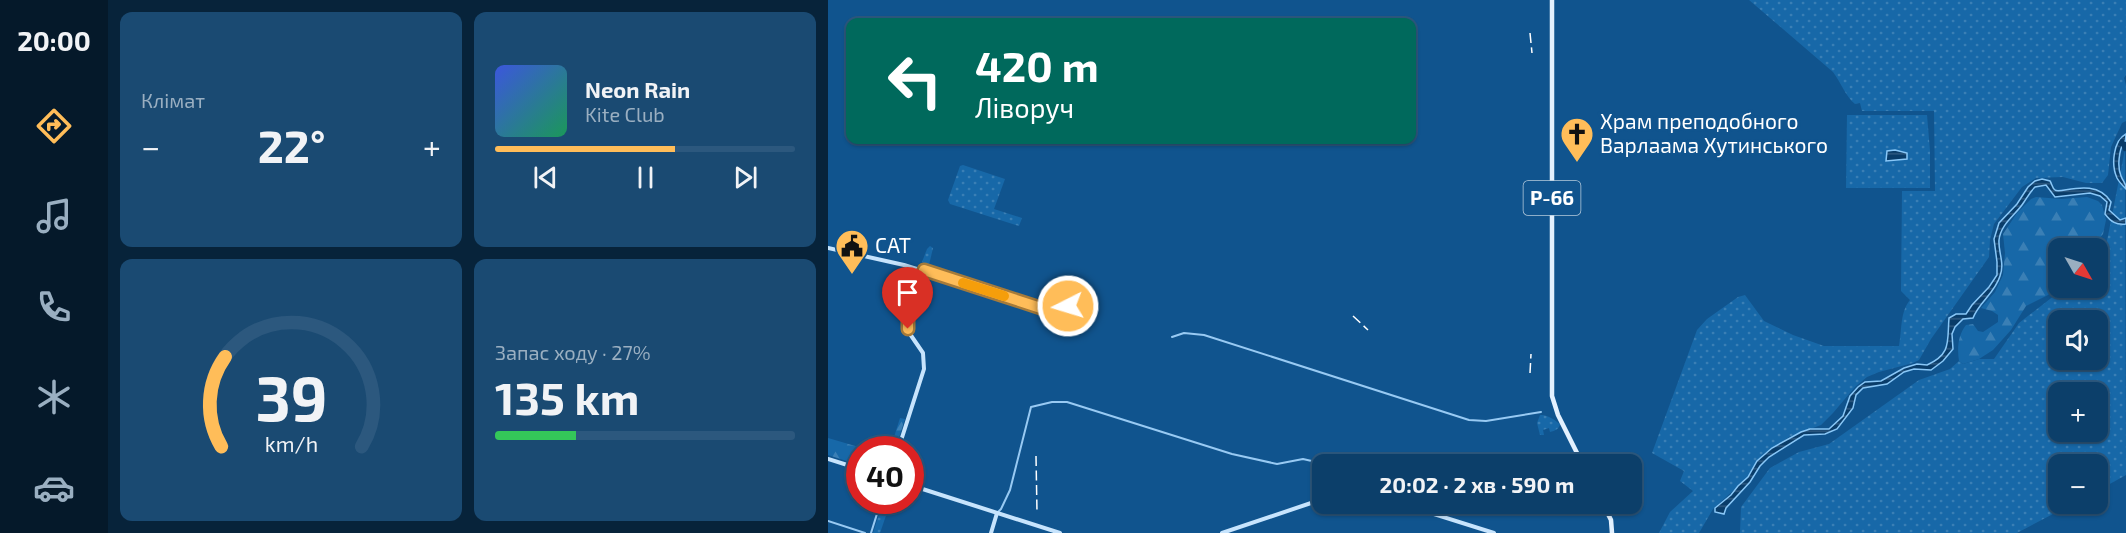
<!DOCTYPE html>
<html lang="uk">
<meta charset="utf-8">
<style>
body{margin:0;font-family:"Exo 2",sans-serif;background:#1a4a72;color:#f1f3f6;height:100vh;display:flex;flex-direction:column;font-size:22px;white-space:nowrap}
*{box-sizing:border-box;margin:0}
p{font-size:20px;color:#9aafc1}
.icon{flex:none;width:33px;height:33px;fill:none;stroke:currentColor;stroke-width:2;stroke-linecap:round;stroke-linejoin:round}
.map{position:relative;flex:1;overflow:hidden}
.drawer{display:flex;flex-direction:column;gap:12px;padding:12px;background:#07233a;width:720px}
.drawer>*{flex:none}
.hud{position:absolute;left:18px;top:18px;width:570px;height:126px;border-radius:12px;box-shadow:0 2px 4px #0004,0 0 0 2px #2c587e;background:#00695c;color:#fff;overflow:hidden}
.needle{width:39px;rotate:129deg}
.tools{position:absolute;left:1220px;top:238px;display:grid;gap:12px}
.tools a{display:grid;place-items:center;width:60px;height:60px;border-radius:12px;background:#0c3f6a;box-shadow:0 2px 4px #0004,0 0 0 2px #2c587e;font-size:30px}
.speed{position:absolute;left:18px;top:436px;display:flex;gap:12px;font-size:30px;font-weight:700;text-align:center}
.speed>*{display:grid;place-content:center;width:78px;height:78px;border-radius:50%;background:#0c3f6a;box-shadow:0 2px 4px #0004,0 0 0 2px #2c587e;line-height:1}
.speed .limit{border:9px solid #d22;background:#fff;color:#111}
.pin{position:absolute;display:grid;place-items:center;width:51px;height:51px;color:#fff;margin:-62px -26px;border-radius:50% 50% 50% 0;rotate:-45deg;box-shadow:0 0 6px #0007}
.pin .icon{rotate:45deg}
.me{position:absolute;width:66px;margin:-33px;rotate:265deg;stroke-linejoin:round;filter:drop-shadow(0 0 4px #0008)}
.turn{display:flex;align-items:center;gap:21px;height:126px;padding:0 30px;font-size:27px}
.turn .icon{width:78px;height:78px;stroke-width:2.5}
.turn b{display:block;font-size:42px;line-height:51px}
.big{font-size:45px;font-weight:700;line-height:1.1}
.drawer .card{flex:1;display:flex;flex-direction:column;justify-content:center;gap:9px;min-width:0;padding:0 21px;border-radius:12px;background:#1a4a72}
.drawer .dial{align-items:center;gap:0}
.dial svg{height:156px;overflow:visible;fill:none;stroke:#2c587e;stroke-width:7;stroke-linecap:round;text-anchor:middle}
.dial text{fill:#f1f3f6;stroke:none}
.song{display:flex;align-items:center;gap:18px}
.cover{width:72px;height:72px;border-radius:9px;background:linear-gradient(135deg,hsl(230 70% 55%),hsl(150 70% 35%))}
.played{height:6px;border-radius:3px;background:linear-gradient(90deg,#ffbd59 60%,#2c587e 60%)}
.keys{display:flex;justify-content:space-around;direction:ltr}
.heat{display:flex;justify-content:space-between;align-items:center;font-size:33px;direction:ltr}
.charge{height:9px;border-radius:4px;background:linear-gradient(90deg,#34c759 27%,#2c587e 0)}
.drawer .tiles{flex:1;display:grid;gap:12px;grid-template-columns:repeat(2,1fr)}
.trip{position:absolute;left:484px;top:454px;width:330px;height:60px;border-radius:12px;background:#0c3f6a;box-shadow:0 2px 4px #0004,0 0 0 2px #2c587e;font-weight:700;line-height:60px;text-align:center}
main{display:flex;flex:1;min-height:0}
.dock{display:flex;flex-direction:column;width:108px;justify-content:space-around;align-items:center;background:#05192a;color:#9aafc1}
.dock .icon{width:42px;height:42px}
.dock .current{color:#ffbd59}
.dock b{font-size:27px;color:#f1f3f6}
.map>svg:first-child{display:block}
.green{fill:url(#green-dots);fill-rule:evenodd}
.forest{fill:url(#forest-firs)}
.water{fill:url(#water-rules);stroke:#89c7f7;stroke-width:1.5}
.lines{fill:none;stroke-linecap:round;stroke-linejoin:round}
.river{stroke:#093c69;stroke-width:4.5}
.street{stroke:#98caf3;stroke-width:2}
.secondary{stroke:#c7e4fd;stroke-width:4}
.primary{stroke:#e3f1ff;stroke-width:4.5}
.rail{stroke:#fff;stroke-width:1.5;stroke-dasharray:10 4.5;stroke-linecap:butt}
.route-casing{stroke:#a67b3a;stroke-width:15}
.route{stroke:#ffbd59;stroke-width:10}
.slow{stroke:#f59e0b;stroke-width:10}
.labels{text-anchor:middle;stroke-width:6;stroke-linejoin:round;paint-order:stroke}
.shield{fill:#10548e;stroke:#b7ccdd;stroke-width:1.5}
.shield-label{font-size:20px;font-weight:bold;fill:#fff}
.poi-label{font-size:21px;fill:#fff;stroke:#10548e;text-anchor:start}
</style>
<main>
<nav class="dock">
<b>20:00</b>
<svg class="icon current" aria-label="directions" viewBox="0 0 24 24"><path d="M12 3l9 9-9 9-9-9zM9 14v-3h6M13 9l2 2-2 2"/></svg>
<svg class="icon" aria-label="music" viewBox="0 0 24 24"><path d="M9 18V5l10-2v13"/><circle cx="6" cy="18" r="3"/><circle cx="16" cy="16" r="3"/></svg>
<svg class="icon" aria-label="phone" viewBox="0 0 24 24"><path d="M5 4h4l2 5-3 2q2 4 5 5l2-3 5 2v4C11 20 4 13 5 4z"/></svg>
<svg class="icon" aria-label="climate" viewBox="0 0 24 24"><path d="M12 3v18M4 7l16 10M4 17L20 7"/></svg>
<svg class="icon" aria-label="car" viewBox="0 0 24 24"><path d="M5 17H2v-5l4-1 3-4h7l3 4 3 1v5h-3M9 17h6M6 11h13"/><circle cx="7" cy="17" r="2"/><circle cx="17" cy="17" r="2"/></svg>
</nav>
<section class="drawer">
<div class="tiles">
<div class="card"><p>Клімат</p>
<div class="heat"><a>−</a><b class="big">22°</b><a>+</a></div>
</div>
<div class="card">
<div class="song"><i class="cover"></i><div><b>Neon Rain</b><p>Kite Club</p></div></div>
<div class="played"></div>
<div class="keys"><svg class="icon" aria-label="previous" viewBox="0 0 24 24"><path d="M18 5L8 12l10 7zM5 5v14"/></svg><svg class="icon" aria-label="pause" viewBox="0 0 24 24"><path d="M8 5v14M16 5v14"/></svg><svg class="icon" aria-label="next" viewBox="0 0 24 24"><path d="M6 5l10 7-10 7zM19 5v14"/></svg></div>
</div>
<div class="card dial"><svg viewBox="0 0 100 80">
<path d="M14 69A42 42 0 1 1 86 69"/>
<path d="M14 69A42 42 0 0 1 16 23" stroke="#ffbd59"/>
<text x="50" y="56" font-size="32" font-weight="700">39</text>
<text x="50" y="72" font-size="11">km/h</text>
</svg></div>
<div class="card"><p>Запас ходу · 27%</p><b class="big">135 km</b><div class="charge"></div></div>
</div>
</section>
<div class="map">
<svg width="1298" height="533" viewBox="0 0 1298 533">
<defs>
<pattern id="green-dots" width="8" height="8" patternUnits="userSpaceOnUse" patternTransform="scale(1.5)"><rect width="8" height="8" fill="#1768a8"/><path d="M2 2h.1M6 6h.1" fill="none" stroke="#3a7fb5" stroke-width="1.8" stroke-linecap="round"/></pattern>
<pattern id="forest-firs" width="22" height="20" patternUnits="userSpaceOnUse" patternTransform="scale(1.5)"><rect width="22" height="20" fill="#1768a8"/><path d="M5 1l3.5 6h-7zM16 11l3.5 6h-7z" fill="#3a7fb5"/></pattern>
<pattern id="water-rules" width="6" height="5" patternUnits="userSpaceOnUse" patternTransform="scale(1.5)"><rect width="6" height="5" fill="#093c69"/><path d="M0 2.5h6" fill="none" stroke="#2e5980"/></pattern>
</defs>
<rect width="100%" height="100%" fill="#10548e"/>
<g class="green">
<path d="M921,0H1298V75L1296,78L1298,85V121L1294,123L1283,147L1280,175L1274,183H1258L1235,177L1208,178L1194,187L1166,224L1162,240L1161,257L1103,339L1091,360L1085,363L1051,372L1039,377L1027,387L1005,413L993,425L961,437L935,454L920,477L885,509L871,533H831L842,512L865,491L852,481L856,471L824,453L869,330L879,319L910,297L917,295L936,321L965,335L996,346H1071C1074,330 1072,312 1082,300L1073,291L1074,191H1107L1106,111H1034L1032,103L1027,104C1018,97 1012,81 1005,72Z"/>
<path d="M1019,115H1099L1102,151V188H1018Z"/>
<path d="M1297,149L1298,475L1269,491V465H1230V504H1244L1189,533H912L913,507L942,468L971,452L1001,444L1091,380L1122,369L1131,361L1135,364L1151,359H1166L1191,323L1236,288H1255L1268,297ZM1230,321H1269V360H1230ZM1230,393H1269V432H1230Z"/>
<path d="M135,165L177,179L166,209L194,218L191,226L122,204L120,200L132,166Z"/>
<path d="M102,246L105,248L101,265L98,266L94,262L99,249Z"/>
<circle cx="235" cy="314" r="8"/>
<path d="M712,415C719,414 727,420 732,424C731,429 727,431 722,432L721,428L715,430L716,435H712L709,423Z"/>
<path d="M55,501H63L52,533H45Z"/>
</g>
<g class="forest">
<path d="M1208,197L1233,199L1259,197L1270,201L1274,205L1278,220L1275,234L1263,249H1230V285L1220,295L1198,306L1183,330L1165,350L1151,359L1135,364L1131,361C1129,348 1130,335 1138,325L1145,324L1150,331L1155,332L1170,322V315L1164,311L1153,308L1167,292L1175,275L1177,253L1175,234L1189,213L1203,199Z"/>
<path d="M72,418L77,419L67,450H62Z"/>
<path d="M0,438L41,450H32L31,465L0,455Z"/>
</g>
<g class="water">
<path d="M1298,134L1297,149L1296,142C1291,150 1289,167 1293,176C1295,182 1298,182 1298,189C1295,186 1291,182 1289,178C1283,165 1285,141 1298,134Z"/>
<path d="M1067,150L1079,153V159L1058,161L1059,151Z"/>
<path d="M1214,179L1222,181C1224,184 1224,188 1227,190C1231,195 1267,176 1283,202L1281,210L1292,220L1298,218V224C1288,225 1283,222 1277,214L1279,202L1272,196L1262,193L1227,197L1218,185L1207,187C1202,192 1200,196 1196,202C1188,215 1173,223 1171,240C1170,252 1177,263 1172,276C1167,293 1151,302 1145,318L1135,319L1127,327L1124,334L1125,349L1115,361L1103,370L1086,369L1076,372L1059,384L1035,388L1028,395L1025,408L1009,429L997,434L976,435L941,457L932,466L922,482L898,508L896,514L887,512V508L903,495L910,486L920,477L929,461L944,448L973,432L982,429H1001L1015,416L1022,396L1030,387L1037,382L1053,381L1076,368L1089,364L1099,365C1124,354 1119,341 1121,318L1128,314H1138L1144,305L1161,287L1169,275V262L1166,239L1171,223L1189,204L1200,187L1207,181Z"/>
</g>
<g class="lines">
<path class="river" d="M1293,144L1294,141L1297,149L1298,144"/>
<g class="street">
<path d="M344,337L356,333L376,335L641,420L658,421L713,412"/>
<path d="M169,513L173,509L182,490L203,407L224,402H239L404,454L449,464L475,459L488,462L495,466"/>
<path d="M0,521L37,533"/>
<path d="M43,533L53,501"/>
</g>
<g class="secondary">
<path d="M0,248L76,265L225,312L227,320L233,324C240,324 245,319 244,312L240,306L233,305L227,309"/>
<path d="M70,450L96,369L95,353L82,334L80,324L96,270"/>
<path d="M0,459L32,469"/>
<path d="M82,485L232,533"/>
<path d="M574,504L666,533"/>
<path d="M163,533L169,513"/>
<path d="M394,533L495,499"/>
</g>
<g class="primary">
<path d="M724,0V396L730,415L755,465"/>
<path d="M775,504L783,520L784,533"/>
</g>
<g class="rail">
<path d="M702,33L704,53"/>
<path d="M525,316L540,330"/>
<path d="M702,373L703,354"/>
<path d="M208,456L209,512"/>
</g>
</g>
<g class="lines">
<defs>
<path id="route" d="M80,329V319L96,270L225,312L230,306H240"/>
</defs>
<use href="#route" class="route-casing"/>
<use href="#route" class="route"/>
<path class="slow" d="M135,283L176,296"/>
</g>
<defs>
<symbol id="church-pin" viewBox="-11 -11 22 30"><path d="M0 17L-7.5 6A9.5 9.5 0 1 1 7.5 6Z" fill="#ffbd59" stroke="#10548e"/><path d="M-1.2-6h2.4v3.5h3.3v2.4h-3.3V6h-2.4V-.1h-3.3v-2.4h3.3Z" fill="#111"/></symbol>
<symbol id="civic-pin" viewBox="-11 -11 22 30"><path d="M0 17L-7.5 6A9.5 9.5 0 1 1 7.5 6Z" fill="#ffbd59" stroke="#10548e"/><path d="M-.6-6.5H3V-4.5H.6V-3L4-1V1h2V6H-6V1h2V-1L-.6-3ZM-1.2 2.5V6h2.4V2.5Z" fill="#111"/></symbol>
</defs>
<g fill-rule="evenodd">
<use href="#church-pin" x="730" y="115" width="38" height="52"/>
<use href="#civic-pin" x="5" y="227" width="38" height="52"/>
</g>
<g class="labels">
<rect class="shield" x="695.5" y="181" width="57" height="34" rx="4.5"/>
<g class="shield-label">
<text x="724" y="205">Р-66</text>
</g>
<g class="poi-label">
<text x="772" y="129">Храм преподобного<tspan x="772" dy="24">Варлаама Хутинського</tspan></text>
<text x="47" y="253">CAT</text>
</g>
</g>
</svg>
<div class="tools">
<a><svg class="needle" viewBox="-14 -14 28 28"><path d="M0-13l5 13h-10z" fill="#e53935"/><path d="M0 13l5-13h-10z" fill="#9aafc1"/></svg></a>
<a><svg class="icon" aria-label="sound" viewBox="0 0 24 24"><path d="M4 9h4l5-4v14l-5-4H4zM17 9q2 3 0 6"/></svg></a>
<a>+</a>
<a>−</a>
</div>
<div class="speed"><div class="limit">40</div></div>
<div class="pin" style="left:80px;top:329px;background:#d93025"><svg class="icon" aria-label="arrive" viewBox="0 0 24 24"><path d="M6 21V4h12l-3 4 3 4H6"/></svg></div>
<svg class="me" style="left:240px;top:306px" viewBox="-20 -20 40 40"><circle r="17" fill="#ffbd59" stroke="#fff" stroke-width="3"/><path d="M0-11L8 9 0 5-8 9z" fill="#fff"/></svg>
<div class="trip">20:02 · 2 хв · 590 m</div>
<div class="hud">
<div class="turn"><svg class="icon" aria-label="left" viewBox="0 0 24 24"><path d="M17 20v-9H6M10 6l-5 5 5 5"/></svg><div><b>420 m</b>Ліворуч</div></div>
</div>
</div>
</main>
